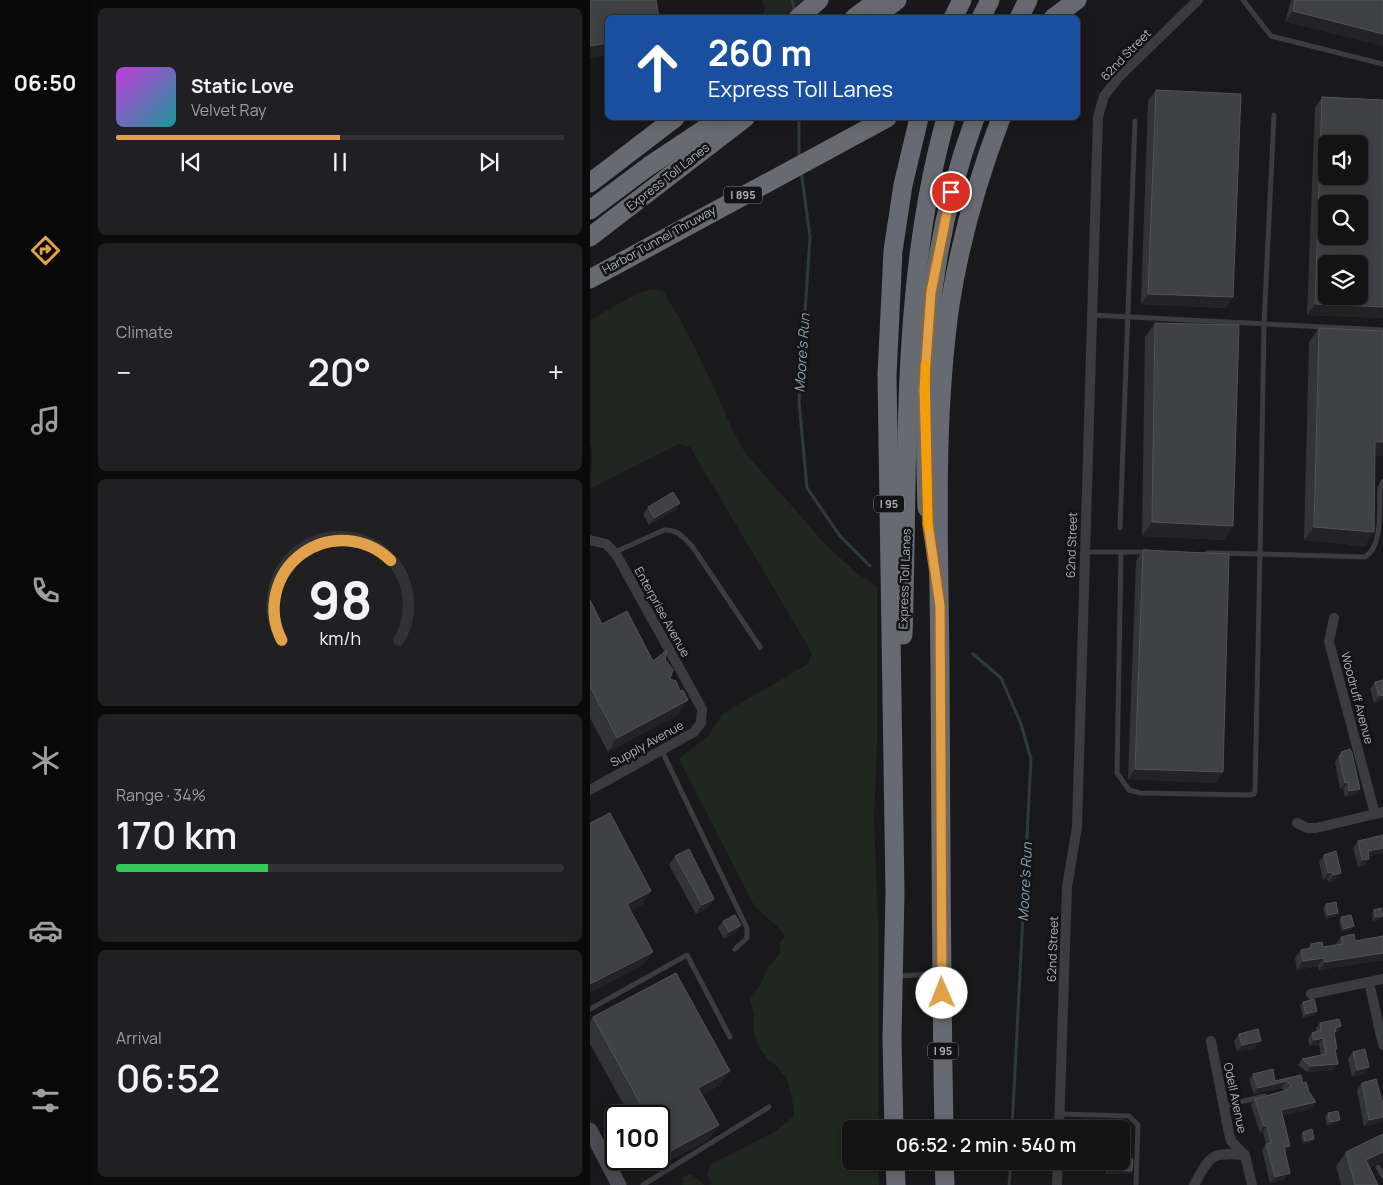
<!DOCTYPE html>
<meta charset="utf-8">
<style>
body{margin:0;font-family:Manrope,sans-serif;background:#202022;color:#f1f3f6;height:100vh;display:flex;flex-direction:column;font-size:19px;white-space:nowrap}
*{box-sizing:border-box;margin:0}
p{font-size:16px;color:#9d9ea0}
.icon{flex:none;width:28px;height:28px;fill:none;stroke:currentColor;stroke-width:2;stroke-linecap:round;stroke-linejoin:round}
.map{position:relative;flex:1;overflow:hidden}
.drawer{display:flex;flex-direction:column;gap:8px;padding:8px;background:#0a0a0b;width:500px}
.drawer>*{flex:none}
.top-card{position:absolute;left:15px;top:15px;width:475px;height:105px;border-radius:8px;box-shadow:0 2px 12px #0003,0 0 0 1px #323234;background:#1a4fa0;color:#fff;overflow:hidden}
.fabs{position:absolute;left:728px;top:135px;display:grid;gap:10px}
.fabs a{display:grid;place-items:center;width:50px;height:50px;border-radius:8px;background:#131314;box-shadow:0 2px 12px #0003,0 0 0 1px #323234;font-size:25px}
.speed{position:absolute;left:15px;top:1105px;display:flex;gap:10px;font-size:25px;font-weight:700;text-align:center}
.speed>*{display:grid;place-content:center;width:65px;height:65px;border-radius:50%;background:#131314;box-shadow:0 2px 12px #0003,0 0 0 1px #323234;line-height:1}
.speed .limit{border:2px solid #111;border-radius:8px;background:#fff;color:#111}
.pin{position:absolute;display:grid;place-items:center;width:42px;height:42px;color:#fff;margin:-21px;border:2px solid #fff;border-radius:50%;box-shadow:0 1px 5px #0007}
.me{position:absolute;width:55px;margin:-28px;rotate:359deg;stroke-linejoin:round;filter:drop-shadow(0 0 4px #0008)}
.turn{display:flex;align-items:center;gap:18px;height:105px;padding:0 20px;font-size:22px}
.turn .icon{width:65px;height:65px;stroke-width:2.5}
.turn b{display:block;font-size:35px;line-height:42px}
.big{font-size:38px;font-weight:600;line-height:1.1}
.drawer .card{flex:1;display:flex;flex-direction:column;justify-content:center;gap:8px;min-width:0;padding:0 18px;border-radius:8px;background:#202022}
.drawer .dial{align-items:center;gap:0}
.dial svg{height:130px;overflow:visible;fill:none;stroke:#323234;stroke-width:7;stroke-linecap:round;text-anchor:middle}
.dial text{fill:#f1f3f6;stroke:none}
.song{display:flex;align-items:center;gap:15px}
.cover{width:60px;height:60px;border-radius:8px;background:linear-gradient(135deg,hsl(290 70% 55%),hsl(180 70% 35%))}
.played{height:5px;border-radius:2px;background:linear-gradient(90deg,#e1a14b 50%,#323234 50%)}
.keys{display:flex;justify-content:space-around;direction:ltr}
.heat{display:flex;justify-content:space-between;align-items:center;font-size:28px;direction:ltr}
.charge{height:8px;border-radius:4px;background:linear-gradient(90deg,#34c759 34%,#323234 0)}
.trip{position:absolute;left:252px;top:1120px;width:288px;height:50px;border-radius:8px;background:#131314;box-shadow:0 2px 12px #0003,0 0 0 1px #323234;font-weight:600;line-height:50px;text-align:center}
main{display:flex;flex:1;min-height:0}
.menu{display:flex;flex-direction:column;width:90px;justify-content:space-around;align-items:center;background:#080808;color:#9d9ea0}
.menu .icon{width:35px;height:35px}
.menu .on{color:#e1a14b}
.menu b{font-size:22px;color:#f1f3f6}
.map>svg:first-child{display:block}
.green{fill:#202620}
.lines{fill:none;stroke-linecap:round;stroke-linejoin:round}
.stream{stroke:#30393e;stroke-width:3}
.service{stroke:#3b3c40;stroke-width:5}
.minor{stroke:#3b3c40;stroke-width:10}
.secondary{stroke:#494b50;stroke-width:15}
.motorway{stroke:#676a70;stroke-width:19}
.wall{fill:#323436}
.shaded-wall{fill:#232325}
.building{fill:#3f4144;stroke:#515356;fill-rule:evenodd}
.route-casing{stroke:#926931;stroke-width:12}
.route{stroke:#e1a14b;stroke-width:9}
.slow{stroke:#f59e0b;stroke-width:9}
.labels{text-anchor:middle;stroke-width:5;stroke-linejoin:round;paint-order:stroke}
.shield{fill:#141416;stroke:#7f8388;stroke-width:1}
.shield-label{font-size:11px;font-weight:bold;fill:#adb2b9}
.street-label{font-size:12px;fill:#adb2b9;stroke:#141416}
.water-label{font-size:14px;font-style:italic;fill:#88a1b1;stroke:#141416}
</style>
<main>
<nav class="menu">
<b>06:50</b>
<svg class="icon on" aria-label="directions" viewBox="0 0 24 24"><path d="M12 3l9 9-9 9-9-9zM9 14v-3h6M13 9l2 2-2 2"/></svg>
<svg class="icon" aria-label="music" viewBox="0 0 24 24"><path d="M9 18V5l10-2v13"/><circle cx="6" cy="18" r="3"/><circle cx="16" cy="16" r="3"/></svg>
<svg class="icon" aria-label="phone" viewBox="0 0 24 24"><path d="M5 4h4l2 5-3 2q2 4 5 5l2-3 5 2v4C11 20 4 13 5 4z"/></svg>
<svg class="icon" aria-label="climate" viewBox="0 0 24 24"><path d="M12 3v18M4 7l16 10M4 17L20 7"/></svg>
<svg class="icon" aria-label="car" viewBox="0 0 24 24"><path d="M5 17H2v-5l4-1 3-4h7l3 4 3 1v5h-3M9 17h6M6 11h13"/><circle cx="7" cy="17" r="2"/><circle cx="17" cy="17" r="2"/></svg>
<svg class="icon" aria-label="filters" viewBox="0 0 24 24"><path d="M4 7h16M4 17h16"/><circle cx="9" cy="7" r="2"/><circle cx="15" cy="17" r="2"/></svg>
</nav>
<section class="drawer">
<div class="card">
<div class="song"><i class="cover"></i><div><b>Static Love</b><p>Velvet Ray</p></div></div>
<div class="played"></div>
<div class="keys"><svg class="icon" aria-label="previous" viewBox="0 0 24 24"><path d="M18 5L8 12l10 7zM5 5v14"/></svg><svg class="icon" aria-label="pause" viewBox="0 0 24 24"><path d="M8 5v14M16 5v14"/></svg><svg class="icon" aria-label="next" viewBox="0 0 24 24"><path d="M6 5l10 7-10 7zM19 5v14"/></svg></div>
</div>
<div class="card"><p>Climate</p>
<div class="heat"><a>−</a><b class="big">20°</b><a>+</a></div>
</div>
<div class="card dial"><svg viewBox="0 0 100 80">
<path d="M14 69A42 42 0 1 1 86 69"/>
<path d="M14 69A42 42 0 0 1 81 20" stroke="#e1a14b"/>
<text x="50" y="56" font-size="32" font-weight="700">98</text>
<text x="50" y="72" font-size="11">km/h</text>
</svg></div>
<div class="card"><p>Range · 34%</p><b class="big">170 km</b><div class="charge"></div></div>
<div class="card"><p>Arrival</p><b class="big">06:52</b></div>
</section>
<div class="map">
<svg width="793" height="1185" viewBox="0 0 793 1185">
<rect width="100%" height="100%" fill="#19191b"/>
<g class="green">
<path d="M172,0H214L193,17L172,18L175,9Z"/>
<path d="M63,289L73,291C95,325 113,364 130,401C139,421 145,439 158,456L236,545L268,574L287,586V746L284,819L288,920V1129H261V1161H288L289,1185H117L122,1184L117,1174L120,1165L184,1132L203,1117C205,1109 200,1085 196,1078C193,1073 190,1074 189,1068L178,1060L168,1045L164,1032V1014L160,999L163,993L168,989L178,968L190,953V942L195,937L190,929L165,907L89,759L119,735L132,714L218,664L222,653L100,447L88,444L0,489C0,476 5,455 0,444V320L48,293Z"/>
<path d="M97,1175H102L115,1185H92L94,1182L92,1178Z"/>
</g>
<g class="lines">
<g class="stream">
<path d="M202,0L205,12"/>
<path d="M209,118V157"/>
<path d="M211,170L220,237L209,402L217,488L250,536L280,566"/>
<path d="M383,654L411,678L431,724L441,759L422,1129"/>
<path d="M419,1185L421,1161"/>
</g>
<g class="service">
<path d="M653,0L681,36L793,64"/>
<path d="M684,115L674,324L670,554L775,557C793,546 789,509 790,488L793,481"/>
<path d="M502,315L793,330"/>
<path d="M530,528L545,121"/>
<path d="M25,552L74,530C87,529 93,537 102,546L170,647"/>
<path d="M495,552H559"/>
<path d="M531,552L527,773L539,790L550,793L659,795L664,794L665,790L670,554L618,553"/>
<path d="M72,751L157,928V938L145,949"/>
<path d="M306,976L347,974"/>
<path d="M0,1009L97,955L140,1037"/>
<path d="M633,1106L675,1096"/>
<path d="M470,1114L539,1116L548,1125L546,1185"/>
<path d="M788,1167L793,1176"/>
<path d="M53,1185L179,1107"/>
</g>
<g class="minor">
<path d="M0,540L16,544L26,554L112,709L111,723L104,732L0,790"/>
<path d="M744,618L739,642L785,814"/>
<path d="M707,823L717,828H726L793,812"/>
<path d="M779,982L793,1045"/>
<path d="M721,994L793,979"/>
<path d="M621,1041L639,1133L641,1141L655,1155L662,1185"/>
<path d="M469,1129L477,887L487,827L508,117L514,96L529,77L608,0"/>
<path d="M467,1185L468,1161"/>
<path d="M604,1185C621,1155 620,1152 655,1155"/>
</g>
<path class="secondary" d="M0,1130L29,1185"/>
<g class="motorway">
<path d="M208,18L229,0"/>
<path d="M264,18L288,0"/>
<path d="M284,18L307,0"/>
<path d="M363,18L372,0"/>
<path d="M391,18L400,0"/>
<path d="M429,18L438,0"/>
<path d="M463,18L487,0"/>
<path d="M0,183L85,118"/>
<path d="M0,210L59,166L131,118"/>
<path d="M0,237L155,118"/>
<path d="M0,279L297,118"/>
<path d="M337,508C332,366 336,252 385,118"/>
<path d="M313,635C319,462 309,285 356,118"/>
<path d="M304,1129L302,1039L305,893L297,375L303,251L313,185L329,118"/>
<path d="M354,1129C351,975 351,822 350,668C349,547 343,425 360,305C370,241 388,178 411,118"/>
<path d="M305,1161L306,1185"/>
<path d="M354,1161L355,1185"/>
</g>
</g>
<g class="wall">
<path d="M701,0H793L695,22Z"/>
<path d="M566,90L636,308L551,304L558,101Z"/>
<path d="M732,97L793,100V318L717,315L725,108Z"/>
<path d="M565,323L634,540L552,536L555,337Z"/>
<path d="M729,328L793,331V456H785L775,546L714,540L719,342Z"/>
<path d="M90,503L85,510L59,525L53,514L58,507Z"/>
<path d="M553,550L633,772L626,783L538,779L546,561Z"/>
<path d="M0,600L12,624L63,661L75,659L89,714L18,752L0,718Z"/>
<path d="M793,680V700L784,703L780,689L785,682Z"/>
<path d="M751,752L770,789L765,795L755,797L753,788L750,789L745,762Z"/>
<path d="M768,841L779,857L775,865L768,867L763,848Z"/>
<path d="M734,855L746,880L738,882L737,879L733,880L729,862Z"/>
<path d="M85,856L124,899L118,908L106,914L79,865Z"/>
<path d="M736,904L746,916L736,919L733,908Z"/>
<path d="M784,910L791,919L783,921L782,913Z"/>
<path d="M751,917L761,930L752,932L749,921Z"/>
<path d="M133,921L151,925L146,932L134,939L128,928Z"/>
<path d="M793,936V960L729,970L728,966L707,970L705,958L711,950L718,949L721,944L733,947L745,945L751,937L765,941Z"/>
<path d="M713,1002L727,1011L725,1015L713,1018L710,1005Z"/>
<path d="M3,1017L130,1085L112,1095L119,1139L68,1167L63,1159H69V1116H40L0,1044V1021Z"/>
<path d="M730,1023L751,1026L747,1032L744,1034L745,1052L744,1070L717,1072L708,1065L712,1059L731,1055L729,1044L720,1046L718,1039L722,1033L726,1032V1028Z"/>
<path d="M649,1034L666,1048L647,1052L644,1041Z"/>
<path d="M763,1052L779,1067L774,1074L762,1077L758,1059Z"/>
<path d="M663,1074L685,1081L713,1083L722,1109L693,1115L700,1146L695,1152V1179L680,1183L672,1150L676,1144L673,1132L670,1133L661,1105L665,1099L695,1091L691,1088L664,1094L659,1080Z"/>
<path d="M772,1083L793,1104L774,1127L767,1090Z"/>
<path d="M738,1113L747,1123L737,1126L735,1116Z"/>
<path d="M713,1132L724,1139L722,1142L713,1144L711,1135Z"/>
<path d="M756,1152L793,1161L780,1167L788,1185H751L746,1166Z"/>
<path d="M516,1161H518L542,1171L540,1174H516Z"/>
</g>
<g class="shaded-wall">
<path d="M703,11L793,34V46L695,22Z"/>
<path d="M18,43V55L0,58V46Z"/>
<path d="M558,294L643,297L636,308L551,304Z"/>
<path d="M725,304L793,307V318L717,315Z"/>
<path d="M785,442H793V456L776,455Z"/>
<path d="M90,503L85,510L59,525L64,518Z"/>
<path d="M562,522L643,526L634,540L552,536Z"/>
<path d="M724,527L784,532L775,546L714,540Z"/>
<path d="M793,695V700L784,703L789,696Z"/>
<path d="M98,700L89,714L18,752L27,738Z"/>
<path d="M545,769L633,772L626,783L538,779Z"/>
<path d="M758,782L753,788L750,789L755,783Z"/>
<path d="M770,789L765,795L755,797L759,791Z"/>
<path d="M793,848V853L773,858L778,851Z"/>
<path d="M779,859L775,865L768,867L772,860Z"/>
<path d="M742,872L737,879L733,880L738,873Z"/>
<path d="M751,873L746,880L738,882L743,875Z"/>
<path d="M61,891L52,905L27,918L37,904Z"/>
<path d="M124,899L118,908L106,914L112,905Z"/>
<path d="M748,913L746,916L736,919L738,915Z"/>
<path d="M793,916L791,919L783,921L786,917Z"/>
<path d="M151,925L146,932L134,939L139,932Z"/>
<path d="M764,926L761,930L752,932L754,929Z"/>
<path d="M63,952L53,965L0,993V984Z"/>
<path d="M793,953V960L729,970L735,962Z"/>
<path d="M734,958L728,966L707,970L713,961Z"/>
<path d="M727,1011L725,1015L713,1018L716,1014Z"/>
<path d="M751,1026L747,1032L745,1033L742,1037L745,1028Z"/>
<path d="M733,1038L729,1044L720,1046L724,1040Z"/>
<path d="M671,1041L666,1048L647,1052L652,1045Z"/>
<path d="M748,1064L744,1070L717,1072L721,1066Z"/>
<path d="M779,1067L774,1074L762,1077L767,1070Z"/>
<path d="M140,1071L130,1085L99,1102L108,1088Z"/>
<path d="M696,1081L691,1088L664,1094L668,1088Z"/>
<path d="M726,1102L722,1109L687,1116L691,1110Z"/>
<path d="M793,1117V1122L774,1127L779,1120Z"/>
<path d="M750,1120L747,1123L737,1126L740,1122Z"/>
<path d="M129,1125L119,1139L68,1167L77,1153Z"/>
<path d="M674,1126H677L673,1132L670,1133Z"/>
<path d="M724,1139L722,1142L713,1144L715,1141Z"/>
<path d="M700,1146L696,1152L690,1154L694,1147Z"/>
<path d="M793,1152V1161L766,1174L776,1160Z"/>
<path d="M518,1170L542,1171L540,1174H516Z"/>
<path d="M700,1173L695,1179L680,1183L685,1177Z"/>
</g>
<g class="building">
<path d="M0,0H66L69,18H18V43L0,46Z"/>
<path d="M705,0H793V34L703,11Z"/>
<path d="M566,90L651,94L643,297L558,294Z"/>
<path d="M732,97L793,100V307L725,304ZM736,144H769V176H736ZM736,204H769V236H736ZM736,264H769V296H736Z"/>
<path d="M565,323L649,325L643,526L562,522Z"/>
<path d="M729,328L793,331V442H785L784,532L724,527Z"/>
<path d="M83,492L90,503L64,518L58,507Z"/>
<path d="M553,550L639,554L633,772L545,769Z"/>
<path d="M0,600L12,624L37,611L63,661L77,650L75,659L83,670L80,679L86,681L90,691L93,690L98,700L27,738L0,686Z"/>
<path d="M793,680V695L789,696L785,682Z"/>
<path d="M760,749L762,753L770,789L759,791L758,782L755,783L749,756L752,755L751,752Z"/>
<path d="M20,813L61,891L37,904L63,952L0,984V823Z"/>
<path d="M793,835V848L778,851L779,859L772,860L768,841Z"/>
<path d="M99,849L124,899L112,905L85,856Z"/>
<path d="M746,851L751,873L743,875L742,872L738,873L734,855Z"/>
<path d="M746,902L748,913L738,915L736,904Z"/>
<path d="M791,908L793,916L786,917L784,910Z"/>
<path d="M145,915L151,925L139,932L133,921Z"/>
<path d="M761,915L764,926L754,929L751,917Z"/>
<path d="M764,934L765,941L793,936V953L735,962L734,958L713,961L711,950L722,948L721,944L732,942L733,947L753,944L751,937Z"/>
<path d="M86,973L140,1071L108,1088L129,1125L77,1153L69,1137V1116H57L3,1017Z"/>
<path d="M724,999L727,1011L716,1014L713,1002Z"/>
<path d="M749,1019L751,1026L745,1028L746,1031L744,1032L747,1049H745L748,1064L721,1066L712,1059L736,1054L733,1038L724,1040L722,1033L731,1030L730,1023Z"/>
<path d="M668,1029L671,1041L652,1045L649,1034Z"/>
<path d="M775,1049L779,1067L767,1070L763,1052Z"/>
<path d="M683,1069L685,1081L711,1075L713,1083L716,1082L719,1092L726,1102L691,1110L700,1146L694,1147L700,1173L685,1177L676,1144L681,1143L677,1126H674L665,1099L697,1090L701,1085L696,1081L668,1088L663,1074Z"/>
<path d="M786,1079L793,1104V1117L779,1120L772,1083Z"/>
<path d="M748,1111L750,1120L740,1122L738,1113Z"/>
<path d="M722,1129L724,1139L715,1141L713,1132Z"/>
<path d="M793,1134V1152L776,1160L788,1185H765L756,1152Z"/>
<path d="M531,1158L543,1159L542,1171L518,1170V1161H531Z"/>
</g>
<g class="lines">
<defs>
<path id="route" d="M352,993L350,606L338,523L334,389L341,292L361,192"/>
</defs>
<use href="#route" class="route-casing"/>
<use href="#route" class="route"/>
<path class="slow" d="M335,365L338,526"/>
</g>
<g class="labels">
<g class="shield">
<rect x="134" y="186.5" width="38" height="17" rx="4"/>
<rect x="284" y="495.5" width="30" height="17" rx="4"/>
<rect x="338" y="1042.5" width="30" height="17" rx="4"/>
</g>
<g class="shield-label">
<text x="153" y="199">I 895</text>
<text x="299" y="508">I 95</text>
<text x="353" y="1055">I 95</text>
</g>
<g class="street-label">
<text transform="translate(536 55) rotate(-46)" y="4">62nd Street</text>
<text transform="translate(78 177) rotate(-38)" y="4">Express Toll Lanes</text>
<text transform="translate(69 240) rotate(-29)" y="4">Harbor Tunnel Thruway</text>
<text transform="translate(482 545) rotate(-88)" y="4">62nd Street</text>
<text transform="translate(315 579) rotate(-88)" y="4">Express Toll Lanes</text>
<text transform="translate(72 612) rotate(61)" y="4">Enterprise Avenue</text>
<text transform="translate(767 698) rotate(75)" y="4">Woodruff Avenue</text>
<text transform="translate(57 744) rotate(-29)" y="4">Supply Avenue</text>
<text transform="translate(463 949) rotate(-88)" y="4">62nd Street</text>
<text transform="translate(645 1098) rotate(78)" y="4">Odell Avenue</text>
</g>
<g class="water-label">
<text transform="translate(212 353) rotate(-86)" y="5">Moore's Run</text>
<text transform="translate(435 882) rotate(-87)" y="5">Moore's Run</text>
</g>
</g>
</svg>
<div class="fabs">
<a><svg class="icon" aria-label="sound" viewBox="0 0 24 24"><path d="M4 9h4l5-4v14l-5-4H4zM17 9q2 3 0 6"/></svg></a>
<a><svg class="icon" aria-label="search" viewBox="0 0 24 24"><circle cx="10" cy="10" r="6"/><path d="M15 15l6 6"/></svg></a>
<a><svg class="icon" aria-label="layers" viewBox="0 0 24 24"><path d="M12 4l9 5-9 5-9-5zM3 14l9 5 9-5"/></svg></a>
</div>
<div class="speed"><div class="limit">100</div></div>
<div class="pin" style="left:361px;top:192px;background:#d93025"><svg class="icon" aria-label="arrive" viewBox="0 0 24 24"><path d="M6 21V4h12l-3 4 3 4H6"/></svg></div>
<svg class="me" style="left:352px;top:993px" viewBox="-20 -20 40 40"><circle r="19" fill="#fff"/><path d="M0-13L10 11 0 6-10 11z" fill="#e1a14b"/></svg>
<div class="trip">06:52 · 2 min · 540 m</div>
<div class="top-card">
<div class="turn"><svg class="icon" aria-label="ahead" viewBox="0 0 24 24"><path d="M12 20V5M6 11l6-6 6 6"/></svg><div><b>260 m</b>Express Toll Lanes</div></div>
</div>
</div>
</main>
